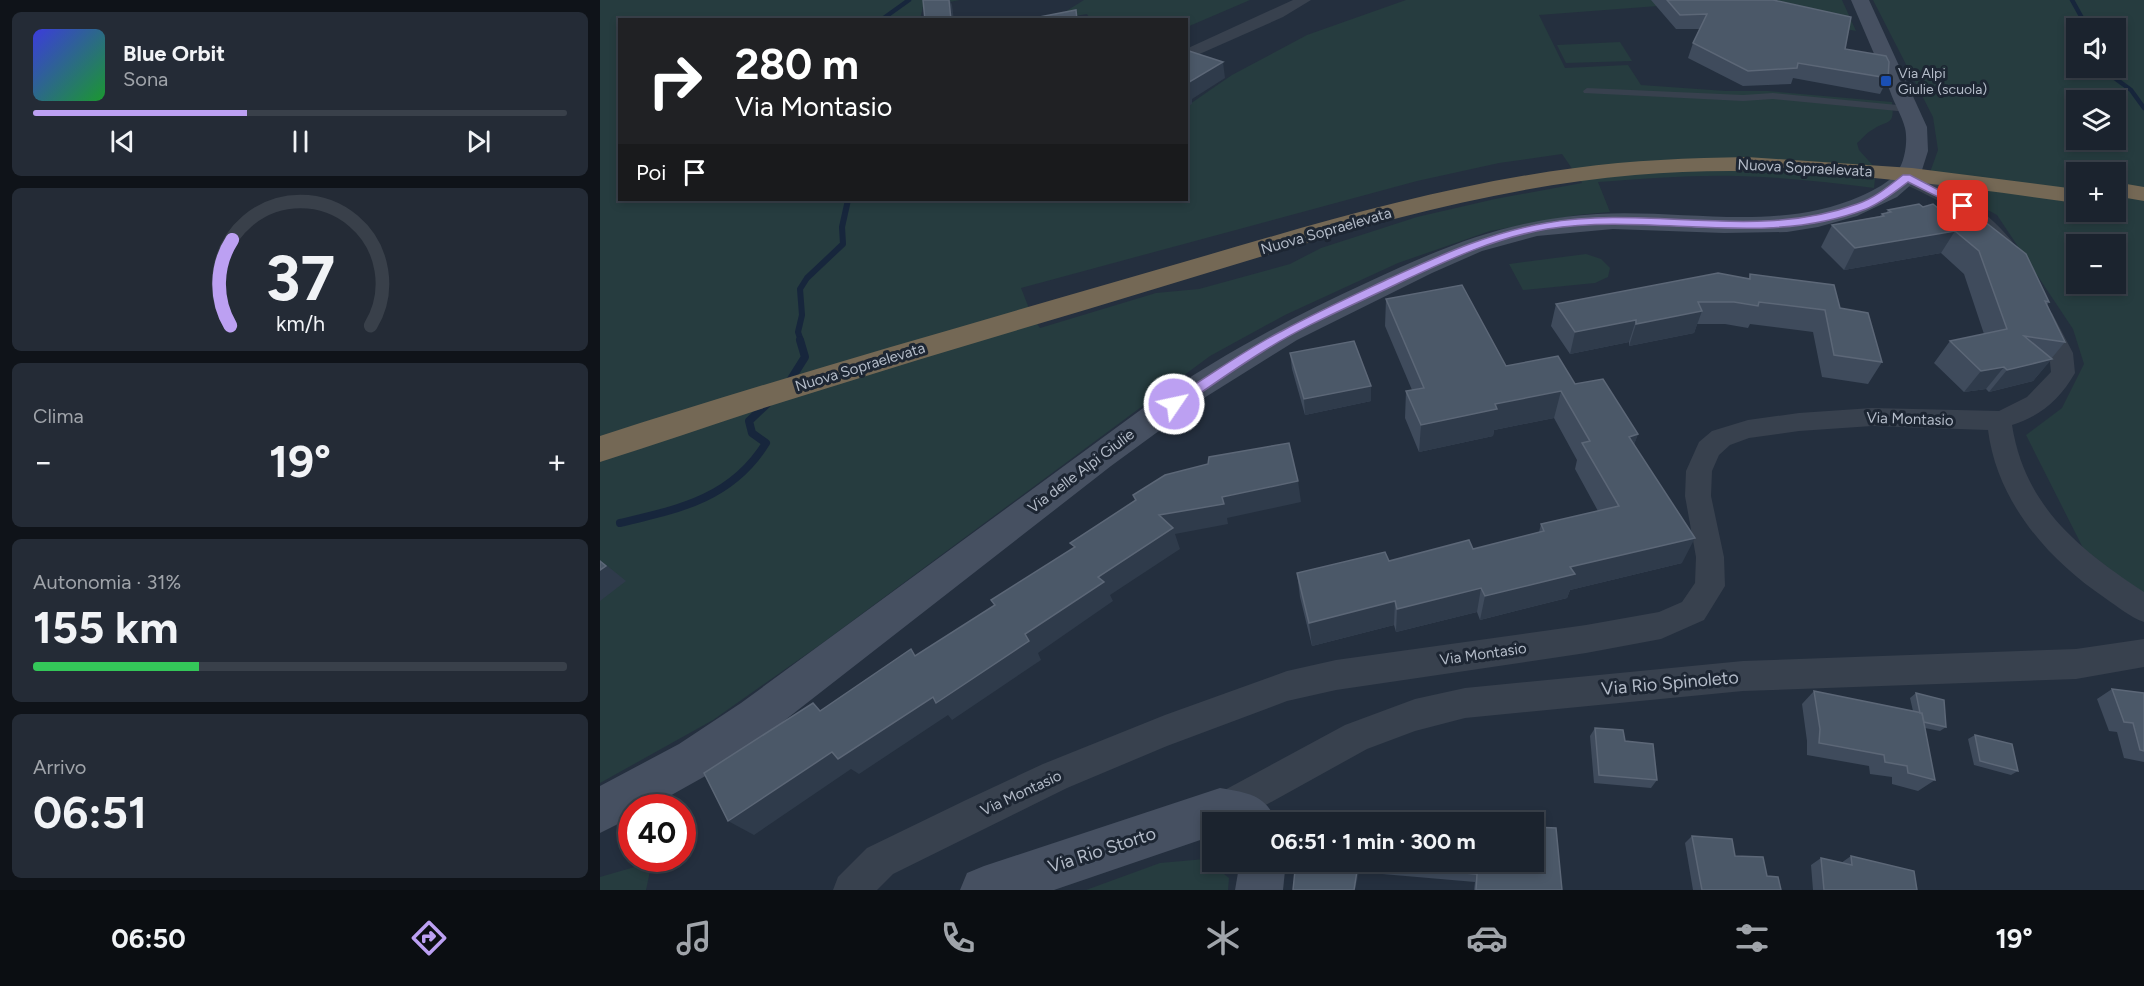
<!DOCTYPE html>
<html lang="it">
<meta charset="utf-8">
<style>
body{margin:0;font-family:Figtree,sans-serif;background:#242b36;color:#f1f3f6;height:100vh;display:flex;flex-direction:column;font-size:22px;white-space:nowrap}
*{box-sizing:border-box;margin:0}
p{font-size:20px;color:#a0a4aa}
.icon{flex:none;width:33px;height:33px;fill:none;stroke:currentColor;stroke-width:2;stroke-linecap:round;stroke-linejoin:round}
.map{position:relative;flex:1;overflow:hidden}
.sheet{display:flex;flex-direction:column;gap:12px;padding:12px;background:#0f1319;width:600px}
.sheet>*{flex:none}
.hud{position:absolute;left:18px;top:18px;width:570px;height:183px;border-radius:0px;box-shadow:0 3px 9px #0003,0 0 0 2px #39404a;background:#202124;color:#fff;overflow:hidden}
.fabs{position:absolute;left:1466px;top:18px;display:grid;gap:12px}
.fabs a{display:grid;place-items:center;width:60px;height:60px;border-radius:0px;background:#1b232e;box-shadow:0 3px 9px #0003,0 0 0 2px #39404a;font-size:30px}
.speed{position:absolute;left:18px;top:794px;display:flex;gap:12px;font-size:30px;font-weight:700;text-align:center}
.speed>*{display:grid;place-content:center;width:78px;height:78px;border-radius:50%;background:#1b232e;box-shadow:0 3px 9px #0003,0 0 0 2px #39404a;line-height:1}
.speed .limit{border:9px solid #d22;background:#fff;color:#111}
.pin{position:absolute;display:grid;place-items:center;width:51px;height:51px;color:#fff;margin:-26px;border-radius:12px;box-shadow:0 3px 9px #0006}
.me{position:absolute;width:66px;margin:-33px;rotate:56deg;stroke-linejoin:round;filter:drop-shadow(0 0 4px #0008)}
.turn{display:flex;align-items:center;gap:21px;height:126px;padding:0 18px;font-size:27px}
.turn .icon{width:78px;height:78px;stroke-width:2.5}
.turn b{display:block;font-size:42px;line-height:51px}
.then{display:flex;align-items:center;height:57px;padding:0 18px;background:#0003;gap:12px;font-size:22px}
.big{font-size:45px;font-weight:700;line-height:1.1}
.sheet .card{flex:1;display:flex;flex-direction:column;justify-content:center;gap:9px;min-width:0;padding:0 21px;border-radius:9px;background:#242b36}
.sheet .dial{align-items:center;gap:0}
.dial svg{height:156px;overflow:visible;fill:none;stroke:#39404a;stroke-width:7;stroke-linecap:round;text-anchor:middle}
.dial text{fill:#f1f3f6;stroke:none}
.song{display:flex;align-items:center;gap:18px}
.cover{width:72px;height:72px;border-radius:9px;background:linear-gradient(135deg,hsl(240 70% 55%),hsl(130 70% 35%))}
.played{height:6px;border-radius:3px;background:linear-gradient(90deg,#bca0f2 40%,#39404a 40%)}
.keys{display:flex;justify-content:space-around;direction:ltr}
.heat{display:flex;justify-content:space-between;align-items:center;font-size:33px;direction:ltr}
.charge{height:9px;border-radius:4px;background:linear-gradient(90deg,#34c759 31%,#39404a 0)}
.trip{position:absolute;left:602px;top:812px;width:342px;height:60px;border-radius:0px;background:#1b232e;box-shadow:0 3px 9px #0003,0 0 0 2px #39404a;font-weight:700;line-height:60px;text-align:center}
.tabs{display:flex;height:96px;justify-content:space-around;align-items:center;background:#0b0e12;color:#a0a4aa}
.tabs .icon{width:42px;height:42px}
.tabs .on{color:#bca0f2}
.tabs b{font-size:27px;color:#f1f3f6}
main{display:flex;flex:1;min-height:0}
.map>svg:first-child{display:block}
.green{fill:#263c3f;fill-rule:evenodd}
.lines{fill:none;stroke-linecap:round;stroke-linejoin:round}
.stream-far2{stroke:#17263c;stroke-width:4.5}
.stream-far1{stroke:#17263c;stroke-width:6}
.stream{stroke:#17263c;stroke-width:8}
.lane{fill:#38414e;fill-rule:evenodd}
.street{fill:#38414e;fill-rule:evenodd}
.secondary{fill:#465061;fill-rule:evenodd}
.highway{fill:#746855;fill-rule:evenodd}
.wall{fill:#3f4b5c}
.shaded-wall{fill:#2f3b4b}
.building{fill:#4b5868;stroke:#5c6777;stroke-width:1.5}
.route{fill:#bca0f2;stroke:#7a689d;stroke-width:1.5}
.transit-dot{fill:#1a4fb4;stroke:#1d2633;stroke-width:2}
.labels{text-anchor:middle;stroke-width:6;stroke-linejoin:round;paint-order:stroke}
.far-poi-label{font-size:14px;fill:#b4bcc9;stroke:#1d2633;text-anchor:start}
.street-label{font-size:15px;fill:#b4bcc9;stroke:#1d2633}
.near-street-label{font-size:18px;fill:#b4bcc9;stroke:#1d2633}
</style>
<main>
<section class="sheet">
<div class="card">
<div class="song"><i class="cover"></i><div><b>Blue Orbit</b><p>Sona</p></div></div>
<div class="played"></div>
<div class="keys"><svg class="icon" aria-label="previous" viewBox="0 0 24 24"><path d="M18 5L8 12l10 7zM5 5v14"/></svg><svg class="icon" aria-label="pause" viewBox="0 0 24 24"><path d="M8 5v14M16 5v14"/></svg><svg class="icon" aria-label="next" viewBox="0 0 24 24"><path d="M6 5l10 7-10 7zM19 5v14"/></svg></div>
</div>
<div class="card dial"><svg viewBox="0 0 100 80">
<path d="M14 69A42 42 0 1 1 86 69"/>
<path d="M14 69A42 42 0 0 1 15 25" stroke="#bca0f2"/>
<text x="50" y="56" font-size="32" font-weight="700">37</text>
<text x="50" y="72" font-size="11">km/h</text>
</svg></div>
<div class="card"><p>Clima</p>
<div class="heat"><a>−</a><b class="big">19°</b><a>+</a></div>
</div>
<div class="card"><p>Autonomia · 31%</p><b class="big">155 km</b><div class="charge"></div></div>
<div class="card"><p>Arrivo</p><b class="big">06:51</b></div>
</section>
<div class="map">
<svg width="1544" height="890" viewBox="0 0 1544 890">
<rect width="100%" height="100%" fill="#242f3e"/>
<g class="green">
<path d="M0,0H360L323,7L320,19H333L20,20V200H586L587,106L632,75L707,35L806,0H1242L1256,31L1200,20L1058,6L939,15L965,68L1028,65L1041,85L1126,91H1168L1292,102C1295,127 1288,119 1272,130C1266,133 1262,139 1257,143L1259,150L1276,169L1274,188C1228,182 1182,177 1136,176C1090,175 1044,179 998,182L1010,212L977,215L890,231L798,263L685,315L610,356L221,644L113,720L0,783ZM962,154L982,183L895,199L817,217L721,248L690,264L599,289L556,293L440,328L432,316L421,288L817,181L899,163Z"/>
<path d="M484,0H650L587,27L586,20L490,19L487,14L452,20Z"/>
<path d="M1273,0H1544V596L1483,548L1426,435L1462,408L1484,364L1473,329L1397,215L1328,178L1338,150L1333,117ZM1476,28H1515V68H1476ZM1476,100H1515V140H1476ZM1476,172H1515V212H1476ZM1476,244H1515V284H1476Z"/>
<path d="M1020,42L1032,61L966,63L957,45Z"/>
<path d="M986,254L1001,259L1010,268L1008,277L995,283L923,290L909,264Z"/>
<path d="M605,859L629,878L628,890H486L560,863Z"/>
<path d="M52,862L46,890H0V877Z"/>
</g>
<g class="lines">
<g class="stream-far2">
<path d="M1472,0L1482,18L1483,28"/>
<path d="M281,20L309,0"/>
<path d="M1501,68L1531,90L1544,108"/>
</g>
<path class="stream-far1" d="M201,341L198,332L202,315L200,289L207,278L243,244L242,227L248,200"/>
<g class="stream">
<path d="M188,384L205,357L200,340"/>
<path d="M20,523C80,509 132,498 166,443L152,433L149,421L168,403"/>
</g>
<path class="lane" d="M987,88L1143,95L1173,93L1308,106L1312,109L1308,112L1173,99L1143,101L984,93L983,91Z"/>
<g class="street">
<path d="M693,0H711L683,17L586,60V49Z"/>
<path d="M1307,172C1347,182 1385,209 1411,240L1414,244L1411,248L1404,250L1397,248C1371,217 1338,199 1300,182L1298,178L1300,174Z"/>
<path d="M1444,311L1452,313L1473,353L1475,373C1460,399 1441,416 1412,425C1425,507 1479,549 1544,592V622C1530,617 1518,607 1505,598C1447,559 1397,501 1388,430L1272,426L1199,431L1149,438L1130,445L1119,455L1112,471L1111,496L1124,557L1125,586L1104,620L1061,639L986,653L736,690L687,701L567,746L467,788L293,874L277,890H233L238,877L267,848L366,800L443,764L565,715L687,671L736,660L986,625L1059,612L1082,602L1095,583L1096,557L1085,496L1086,471L1099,442L1112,431L1148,420L1199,413L1272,408L1399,411L1427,397L1451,372L1449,353L1433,318L1436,313Z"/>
<path d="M1544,639V667L1476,679L1143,691L865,718L815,731L767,749L635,822H612V825L608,823L603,811L608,799L745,725L815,699L865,688L1143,661L1476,649Z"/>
</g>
<g class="secondary">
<path d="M1251,0H1269L1327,127L1328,151L1322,170L1313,183L1297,197L1257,216L1218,227L1187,232L1124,233L1013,229L937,236L882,251L832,273L697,340L604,398L511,466L171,731L109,774L50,807H32V817L0,833V786L79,744L141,703L550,403C621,356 689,318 766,283C845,246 909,219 997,214C1086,209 1177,233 1261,196C1274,190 1289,183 1298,171C1305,160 1308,141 1305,128C1302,116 1294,103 1290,91C1277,61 1264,30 1251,0Z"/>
<path d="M620,788C648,793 665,794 677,822H612V836L454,890H360L367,873L384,866Z"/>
<path d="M640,861H686L683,890H635Z"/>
</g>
<g class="highway">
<path d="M1147,157L1312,168L1476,189V203C1330,183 1183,162 1035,175C873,189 716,240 561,287C446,322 332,355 218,391C145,413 73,439 0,462V436C174,380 349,330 525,279C673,237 821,188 975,168C1032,160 1089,158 1147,157Z"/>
<path d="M1515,182L1544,187V201L1515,196Z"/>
</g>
</g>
<g class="wall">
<path d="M1051,0H1173L1288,78L1280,94L1193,78L1191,84L1143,86L1088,58L1093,43L1100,29H1076Z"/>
<path d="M1319,204L1449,302L1447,305L1465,342L1433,381L1389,392L1386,389L1364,392L1334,363L1350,341L1384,334L1364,274L1341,253L1244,270L1221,247L1232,225L1280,216L1282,214L1286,213L1288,210Z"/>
<path d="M1150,274L1240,308L1282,362L1268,384L1222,377L1213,332L1150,324L1148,328L1125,324H1097L1094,333L1029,346V342L970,354L951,326L956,304L1149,278Z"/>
<path d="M786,299L906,366L975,384L1038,434L1034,444L1082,563L970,590L967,598L880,620L877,612L796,632L794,625L712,646L700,597L697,573L873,549L939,532L941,524L998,511L975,469L977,460L954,418L894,430L893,436L819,452L805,418L806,391L812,390L785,326Z"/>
<path d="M690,353L771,401L705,415L692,369Z"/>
<path d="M1512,689L1544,693V762L1524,758L1517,732L1509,731L1497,699Z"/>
<path d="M1214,691L1313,711L1310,698L1316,693L1346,727L1340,731L1325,728L1335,780L1318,791L1292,784V777L1270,774L1269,766L1207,755V741L1202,704Z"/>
<path d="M995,728L1025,741L1057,780L1051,788L994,783L990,736Z"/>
<path d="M1375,735L1418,771L1411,775L1374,765L1368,739Z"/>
<path d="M1092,836L1135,856L1181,890H1093L1085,843Z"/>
<path d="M1251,856L1317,890H1213L1211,865L1221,858L1241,863Z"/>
<path d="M696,861H933L962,890H874L875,882L759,872Z"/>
</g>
<g class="shaded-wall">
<path d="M349,0H350L352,5L354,20H351Z"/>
<path d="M623,62L625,78L592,99V104L586,107V84Z"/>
<path d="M1355,231L1341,253L1244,270L1255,248Z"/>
<path d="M1102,311L1094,333L1029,346L1036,324Z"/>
<path d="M1036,320L1029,342L970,354L975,332Z"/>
<path d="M1452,359L1433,381L1389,392L1407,370Z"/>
<path d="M1404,367L1386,389L1364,392L1381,371Z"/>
<path d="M771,386V401L705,415L704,399Z"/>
<path d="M961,391L954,418L894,430L893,436L819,452L821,425L895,404Z"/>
<path d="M1038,434L1028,461L1029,437Z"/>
<path d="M698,481L701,502L627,518L628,524L575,534L580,549L510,595L513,601L438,653L441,660L352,720L348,715L259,774L251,769L154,835L128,821L498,577L559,515L622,497Z"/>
<path d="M1095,538L1082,563L970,590L967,598L880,620L885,596L970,567Z"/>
<path d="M0,560L26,581L0,601Z"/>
<path d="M881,588L877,612L796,632L797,609Z"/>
<path d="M795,601L794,625L712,646L709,623Z"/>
<path d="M758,865L759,872L755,890H754Z"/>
</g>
<g class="building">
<path d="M323,0H349L351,20H325Z"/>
<path d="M1067,0H1173L1251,17L1245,49L1286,56L1289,62L1288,78L1198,63L1197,68L1148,71L1093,43L1107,14L1080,15Z"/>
<path d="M476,10L477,20H440L439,17Z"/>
<path d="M589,51L623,62L586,84V52Z"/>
<path d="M1319,204L1323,207L1333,204L1355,222L1380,218L1426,254L1449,302L1445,301L1465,342L1424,336L1452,359L1407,370L1404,367L1381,371L1350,341L1407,329L1379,251L1355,231L1255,248L1232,225L1284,216L1282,214L1291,212L1288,210Z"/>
<path d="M1118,273L1150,279V274L1234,285L1240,308L1268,313L1282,362L1234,355L1225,310L1159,302L1158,306L1134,302H1098L1102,311L1036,324V320L975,332L956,304Z"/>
<path d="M862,285L906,366L958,356L975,384L1003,379L1038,434L1029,437L1095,538L970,567L975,574L885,596L881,588L797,609L795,601L709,623L697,573L785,552L789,561L869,540L873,549L944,531L941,524L1019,506L982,443L990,441L961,391L895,404L897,409L821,425L806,391L824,388L786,299Z"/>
<path d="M754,341L771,386L704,399L690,353Z"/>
<path d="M689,443L698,481L622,497L624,504L559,515L573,528L498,577L504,582L425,634L429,641L336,703L333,697L238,759L232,752L128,821L104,773L213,703L220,711L311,649L315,656L395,605L391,600L475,547L470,543L536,500L533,495L565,475L608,464L609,457Z"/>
<path d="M0,561L6,566L0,570Z"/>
<path d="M1512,689L1544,693V751L1540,750L1533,723L1524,722Z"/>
<path d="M1214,691L1322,713L1335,780L1308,773L1307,766L1285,762L1284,755L1219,743L1220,729Z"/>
<path d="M1316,693L1344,700L1346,727L1324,722L1322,713H1320Z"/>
<path d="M995,728L1023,730L1025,741L1053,744L1057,780L999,775Z"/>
<path d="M1375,735L1412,744L1418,771L1380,761Z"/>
<path d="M802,815L825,819V822H801Z"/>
<path d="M933,827L956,828L962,890H876L877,874L758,865L754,890H693L696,861H933Z"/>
<path d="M1092,836L1132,839L1135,856L1163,857L1167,876L1178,877L1181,890H1102Z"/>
<path d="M1251,856L1314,871L1317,890H1224L1221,858L1252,865Z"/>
</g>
<path class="route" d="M1303,175H1310L1369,206L1360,208L1308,182C1295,192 1281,203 1266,209C1163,249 1053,212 947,229C895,238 850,259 803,281C756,304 706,324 662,352C633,370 606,389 579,408L574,409L568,404C573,395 587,389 597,383C625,365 652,346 682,331C717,312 752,296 788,279C841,255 888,233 946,223C1050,205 1156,241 1257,204C1275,198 1289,186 1303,175Z"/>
<rect class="transit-dot" x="1280" y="75" width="12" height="12" rx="3"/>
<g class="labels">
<g class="far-poi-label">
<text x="1298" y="78">Via Alpi<tspan x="1298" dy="16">Giulie (scuola)</tspan></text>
</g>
<g class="street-label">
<text transform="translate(1205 168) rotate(3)" y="5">Nuova Sopraelevata</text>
<text transform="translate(726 231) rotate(-16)" y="5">Nuova Sopraelevata</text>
<text transform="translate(260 367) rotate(-17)" y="5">Nuova Sopraelevata</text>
<text transform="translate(1310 419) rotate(2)" y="5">Via Montasio</text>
<text transform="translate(481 471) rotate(-37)" y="5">Via delle Alpi Giulie</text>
<text transform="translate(883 654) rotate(-8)" y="5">Via Montasio</text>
<text transform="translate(421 793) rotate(-25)" y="5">Via Montasio</text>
</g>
<g class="near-street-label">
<text transform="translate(1070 683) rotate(-5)" y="6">Via Rio Spinoleto</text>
<text transform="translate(502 850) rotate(-18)" y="6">Via Rio Storto</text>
</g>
</g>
</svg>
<div class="fabs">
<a><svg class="icon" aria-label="sound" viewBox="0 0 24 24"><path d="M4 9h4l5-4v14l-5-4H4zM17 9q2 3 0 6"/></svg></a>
<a><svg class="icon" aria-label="layers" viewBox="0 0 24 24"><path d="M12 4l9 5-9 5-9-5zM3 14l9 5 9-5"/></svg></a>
<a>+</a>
<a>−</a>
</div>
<div class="speed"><div class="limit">40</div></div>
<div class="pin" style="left:1363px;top:206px;background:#d93025"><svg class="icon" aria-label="arrive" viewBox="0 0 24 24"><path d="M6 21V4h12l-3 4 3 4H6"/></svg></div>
<svg class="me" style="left:574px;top:404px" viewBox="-20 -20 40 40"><circle r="17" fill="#bca0f2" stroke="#fff" stroke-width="3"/><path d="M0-11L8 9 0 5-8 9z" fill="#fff"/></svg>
<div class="trip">06:51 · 1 min · 300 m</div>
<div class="hud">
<div class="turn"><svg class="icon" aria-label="right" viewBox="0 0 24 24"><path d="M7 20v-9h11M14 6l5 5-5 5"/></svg><div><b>280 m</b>Via Montasio</div></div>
<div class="then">Poi<svg class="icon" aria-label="arrive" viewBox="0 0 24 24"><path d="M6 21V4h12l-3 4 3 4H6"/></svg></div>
</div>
</div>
</main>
<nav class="tabs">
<b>06:50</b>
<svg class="icon on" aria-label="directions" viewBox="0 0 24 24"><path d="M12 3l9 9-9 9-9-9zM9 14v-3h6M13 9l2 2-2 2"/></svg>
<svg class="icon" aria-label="music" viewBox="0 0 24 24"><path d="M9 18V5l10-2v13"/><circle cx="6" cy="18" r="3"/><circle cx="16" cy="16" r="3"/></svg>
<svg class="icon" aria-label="phone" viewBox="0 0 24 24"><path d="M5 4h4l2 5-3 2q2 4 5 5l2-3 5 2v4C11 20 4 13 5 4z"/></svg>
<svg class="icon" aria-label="climate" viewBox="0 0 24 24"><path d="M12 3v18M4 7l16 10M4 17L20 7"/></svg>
<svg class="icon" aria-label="car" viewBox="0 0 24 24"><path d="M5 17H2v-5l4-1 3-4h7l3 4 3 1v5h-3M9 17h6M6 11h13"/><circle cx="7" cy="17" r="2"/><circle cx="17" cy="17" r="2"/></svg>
<svg class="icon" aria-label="filters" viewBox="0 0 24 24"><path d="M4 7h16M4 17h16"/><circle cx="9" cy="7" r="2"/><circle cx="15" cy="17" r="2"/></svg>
<b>19°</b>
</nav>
